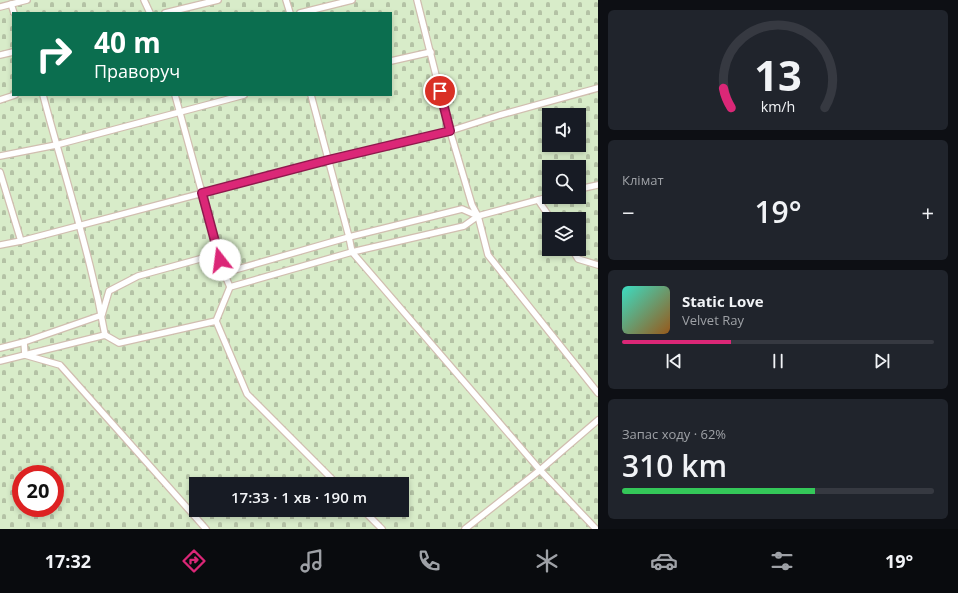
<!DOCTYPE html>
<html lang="uk">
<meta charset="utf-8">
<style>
body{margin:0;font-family:"Open Sans",sans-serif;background:#20242c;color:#f1f3f6;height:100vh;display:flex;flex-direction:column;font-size:15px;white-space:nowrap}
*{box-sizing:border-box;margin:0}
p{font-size:13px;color:#9ea1a6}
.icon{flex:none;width:22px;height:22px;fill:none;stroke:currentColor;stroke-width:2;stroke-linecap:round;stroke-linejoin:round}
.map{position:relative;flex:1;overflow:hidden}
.side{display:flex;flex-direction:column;gap:10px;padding:10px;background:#0d0f14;width:360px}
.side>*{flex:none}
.top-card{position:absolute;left:12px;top:12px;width:380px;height:84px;border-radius:0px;box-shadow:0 2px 6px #0003;background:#0b6e4f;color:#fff;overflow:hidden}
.tools{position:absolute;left:542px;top:108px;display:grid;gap:8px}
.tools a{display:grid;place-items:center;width:44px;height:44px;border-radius:0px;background:#171b24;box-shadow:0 2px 6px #0003;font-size:20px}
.speed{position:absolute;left:12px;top:465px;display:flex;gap:8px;font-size:20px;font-weight:700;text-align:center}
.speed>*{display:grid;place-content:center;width:52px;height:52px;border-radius:50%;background:#171b24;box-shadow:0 2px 6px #0003;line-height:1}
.speed .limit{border:6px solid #d22;background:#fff;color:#111}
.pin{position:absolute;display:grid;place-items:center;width:34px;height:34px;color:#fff;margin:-17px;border:2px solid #fff;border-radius:50%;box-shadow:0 1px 4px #0007}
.me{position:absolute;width:44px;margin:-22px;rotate:345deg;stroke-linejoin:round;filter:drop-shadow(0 0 3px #0008)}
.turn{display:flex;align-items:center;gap:14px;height:84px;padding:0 16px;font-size:18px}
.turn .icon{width:52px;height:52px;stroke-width:2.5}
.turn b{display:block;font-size:28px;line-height:34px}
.big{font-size:30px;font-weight:600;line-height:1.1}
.side .widget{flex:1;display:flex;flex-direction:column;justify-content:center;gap:6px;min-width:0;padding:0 14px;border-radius:6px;background:#20242c}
.side .dial{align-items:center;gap:0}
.dial svg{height:104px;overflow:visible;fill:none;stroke:#363941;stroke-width:7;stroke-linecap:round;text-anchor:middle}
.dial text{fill:#f1f3f6;stroke:none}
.song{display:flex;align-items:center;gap:12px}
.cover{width:48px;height:48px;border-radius:6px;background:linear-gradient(135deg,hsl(170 70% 55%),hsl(30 70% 35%))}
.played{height:4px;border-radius:2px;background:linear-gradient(90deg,#db2777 35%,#363941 35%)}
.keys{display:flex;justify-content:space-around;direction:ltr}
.heat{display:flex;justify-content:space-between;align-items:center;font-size:22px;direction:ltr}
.charge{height:6px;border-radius:3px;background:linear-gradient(90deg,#34c759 62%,#363941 0)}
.trip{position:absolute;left:189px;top:477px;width:220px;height:40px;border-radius:0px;background:#171b24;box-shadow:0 2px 6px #0003;font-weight:600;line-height:40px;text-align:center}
.tabs{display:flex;height:64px;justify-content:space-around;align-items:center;background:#090b0e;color:#9ea1a6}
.tabs .icon{width:28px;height:28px}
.tabs .on{color:#db2777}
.tabs b{font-size:18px;color:#f1f3f6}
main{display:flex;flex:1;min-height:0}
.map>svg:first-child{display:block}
.cemetery{fill:url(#cemetery-stones);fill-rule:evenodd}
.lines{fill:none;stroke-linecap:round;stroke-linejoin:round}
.lane-casing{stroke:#d1beb0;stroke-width:8}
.lane{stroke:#fff;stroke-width:5.5}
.route-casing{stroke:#8e194d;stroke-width:10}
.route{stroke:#db2777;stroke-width:7}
</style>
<main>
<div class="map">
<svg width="598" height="529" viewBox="0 0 598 529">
<defs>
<pattern id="cemetery-stones" width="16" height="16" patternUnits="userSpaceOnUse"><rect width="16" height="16" fill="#d8ecc9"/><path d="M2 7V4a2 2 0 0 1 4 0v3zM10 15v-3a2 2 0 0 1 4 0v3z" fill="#b4c2a5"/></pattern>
</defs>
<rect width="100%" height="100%" fill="#fdf6ec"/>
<path class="cemetery" d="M0,0H598V529H0ZM13,13H391V95H13ZM549,115H579V145H549ZM549,167H579V197H549ZM549,219H579V249H549ZM21,474H55V508H21ZM196,484H402V510H196Z"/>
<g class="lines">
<defs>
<g id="lane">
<path d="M144,0L150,13"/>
<path d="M286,0L290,13"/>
<path d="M417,0L450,131L472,205L478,216L488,255L598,393"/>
<path d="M11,4L14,13"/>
<path d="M0,7L27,0"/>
<path d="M165,13L218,0"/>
<path d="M300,13L352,0"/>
<path d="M0,55L13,52"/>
<path d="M391,61L431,52"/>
<path d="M43,95C58,152 76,209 90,266C96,289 101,312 105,335"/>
<path d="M175,95L224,273L230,287"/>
<path d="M311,95L349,237L352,252L540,470L596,529"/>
<path d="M0,100L15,95"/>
<path d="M0,156L56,145L244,95"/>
<path d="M0,172L21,241"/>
<path d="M579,189L598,185"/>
<path d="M538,200L551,219"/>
<path d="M0,245L21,241L328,160L450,131L500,115L598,88"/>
<path d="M572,249L578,259L598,265"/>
<path d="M216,321L247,394L337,484"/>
<path d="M24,342L25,355L60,365L206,529"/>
<path d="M0,348L24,342L102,315L109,291L138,276L207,257L224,273L349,237L462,209L478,216"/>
<path d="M0,361L105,335L119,343L216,321L230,287L352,252L464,226L478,216L549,197"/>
<path d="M363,510L382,529"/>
<path d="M465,529L540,470L598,420"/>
</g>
</defs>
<use href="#lane" class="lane-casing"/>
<use href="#lane" class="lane"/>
</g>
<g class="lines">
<defs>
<path id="route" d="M220,260L202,193L328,160L450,131L440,91"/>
</defs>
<use href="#route" class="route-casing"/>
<use href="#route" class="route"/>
</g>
</svg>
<div class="tools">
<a><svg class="icon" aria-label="sound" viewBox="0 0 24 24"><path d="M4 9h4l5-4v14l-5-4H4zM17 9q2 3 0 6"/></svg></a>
<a><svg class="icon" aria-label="search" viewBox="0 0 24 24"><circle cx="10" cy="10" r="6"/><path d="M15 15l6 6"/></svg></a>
<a><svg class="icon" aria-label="layers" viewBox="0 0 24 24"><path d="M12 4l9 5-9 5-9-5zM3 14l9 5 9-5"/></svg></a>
</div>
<div class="speed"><div class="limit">20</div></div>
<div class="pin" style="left:440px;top:91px;background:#d93025"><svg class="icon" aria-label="arrive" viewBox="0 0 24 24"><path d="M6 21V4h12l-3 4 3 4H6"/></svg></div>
<svg class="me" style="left:220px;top:260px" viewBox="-20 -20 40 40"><circle r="19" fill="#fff"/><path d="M0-13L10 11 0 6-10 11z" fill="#db2777"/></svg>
<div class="trip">17:33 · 1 хв · 190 m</div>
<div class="top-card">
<div class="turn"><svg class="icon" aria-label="right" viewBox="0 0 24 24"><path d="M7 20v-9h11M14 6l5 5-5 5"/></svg><div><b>40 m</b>Праворуч</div></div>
</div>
</div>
<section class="side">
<div class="widget dial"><svg viewBox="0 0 100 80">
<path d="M14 69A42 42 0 1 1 86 69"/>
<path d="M14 69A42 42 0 0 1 8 54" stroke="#db2777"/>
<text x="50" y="56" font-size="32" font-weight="700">13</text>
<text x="50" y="72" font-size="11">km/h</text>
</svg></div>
<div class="widget"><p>Клімат</p>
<div class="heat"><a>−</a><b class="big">19°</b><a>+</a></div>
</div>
<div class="widget">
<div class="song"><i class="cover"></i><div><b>Static Love</b><p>Velvet Ray</p></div></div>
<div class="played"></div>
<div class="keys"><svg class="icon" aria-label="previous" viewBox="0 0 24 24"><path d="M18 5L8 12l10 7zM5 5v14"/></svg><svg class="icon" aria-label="pause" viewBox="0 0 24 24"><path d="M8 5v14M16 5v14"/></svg><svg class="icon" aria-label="next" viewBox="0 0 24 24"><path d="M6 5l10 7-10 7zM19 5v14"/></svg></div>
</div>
<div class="widget"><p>Запас ходу · 62%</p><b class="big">310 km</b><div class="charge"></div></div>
</section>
</main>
<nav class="tabs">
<b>17:32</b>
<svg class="icon on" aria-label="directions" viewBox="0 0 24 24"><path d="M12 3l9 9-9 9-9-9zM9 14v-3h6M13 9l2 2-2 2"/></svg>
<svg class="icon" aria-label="music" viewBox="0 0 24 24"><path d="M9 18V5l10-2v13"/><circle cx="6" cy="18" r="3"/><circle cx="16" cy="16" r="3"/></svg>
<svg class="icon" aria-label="phone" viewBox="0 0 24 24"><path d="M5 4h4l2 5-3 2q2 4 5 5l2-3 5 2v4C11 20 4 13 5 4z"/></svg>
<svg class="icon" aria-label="climate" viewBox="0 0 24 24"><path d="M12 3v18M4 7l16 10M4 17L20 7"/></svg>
<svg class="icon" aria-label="car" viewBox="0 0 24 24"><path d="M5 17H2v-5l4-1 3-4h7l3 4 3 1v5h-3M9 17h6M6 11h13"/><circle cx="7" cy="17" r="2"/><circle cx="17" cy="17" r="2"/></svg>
<svg class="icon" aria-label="filters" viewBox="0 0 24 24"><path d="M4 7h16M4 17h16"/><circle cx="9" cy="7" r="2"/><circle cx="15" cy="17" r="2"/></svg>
<b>19°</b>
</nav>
